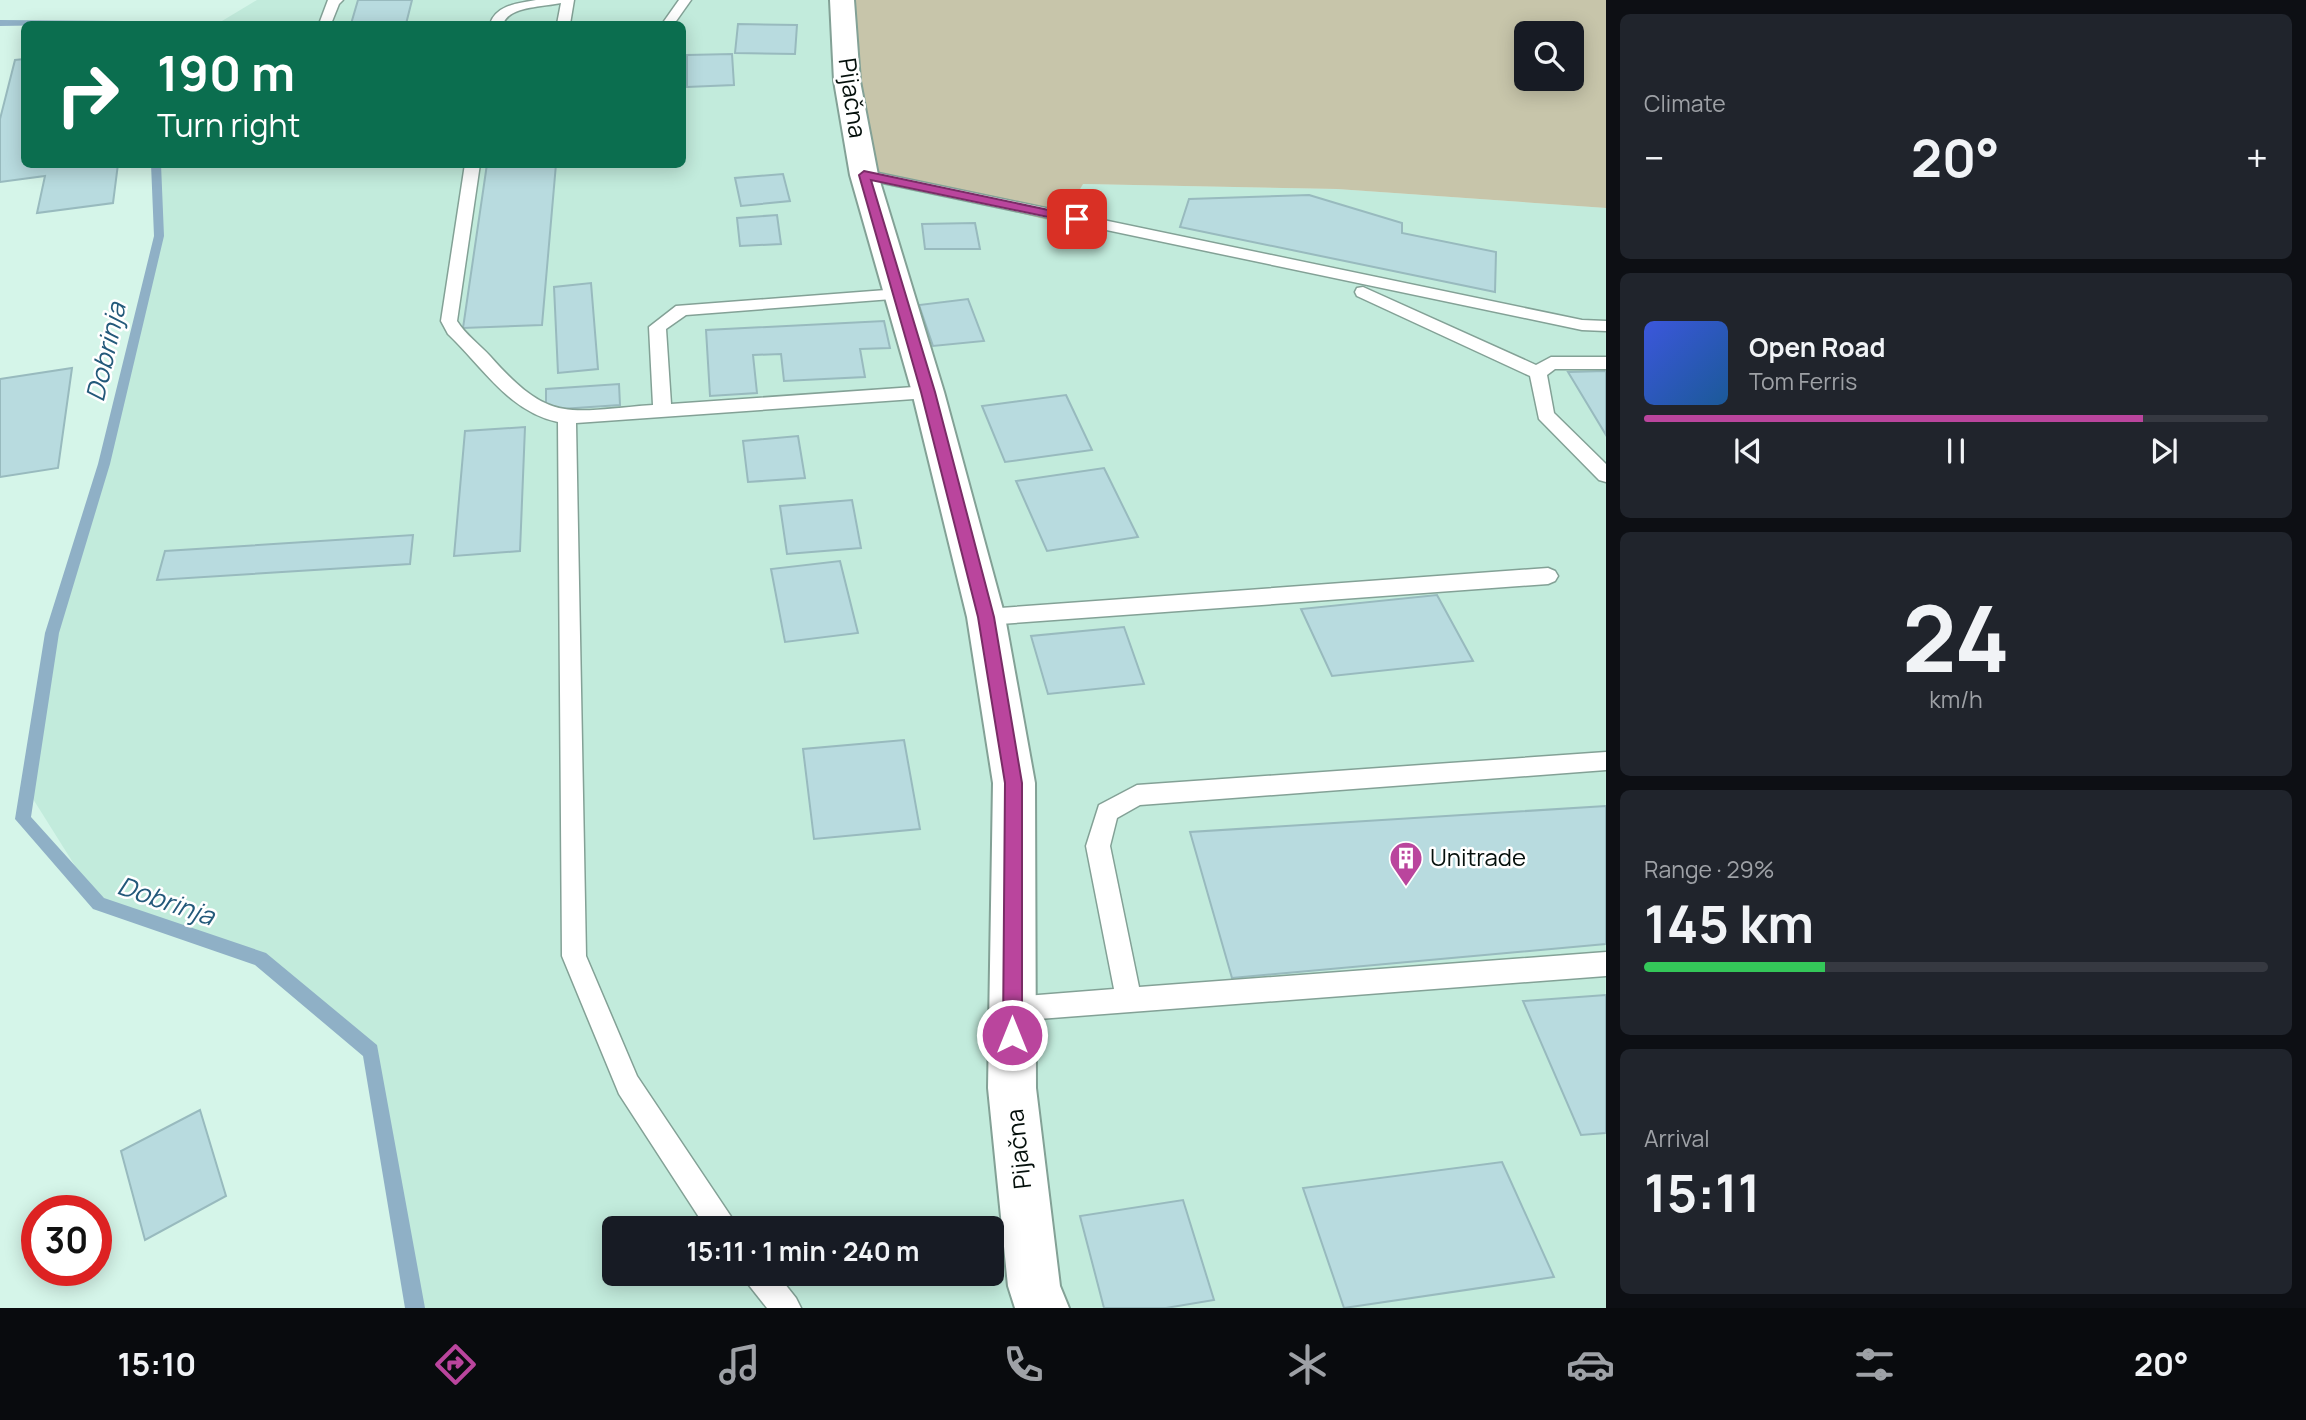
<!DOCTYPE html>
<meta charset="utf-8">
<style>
body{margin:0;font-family:Manrope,sans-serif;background:#20242c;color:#f1f3f6;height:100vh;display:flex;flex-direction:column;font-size:26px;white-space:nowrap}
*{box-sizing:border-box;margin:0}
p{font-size:23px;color:#9ea1a6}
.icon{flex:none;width:38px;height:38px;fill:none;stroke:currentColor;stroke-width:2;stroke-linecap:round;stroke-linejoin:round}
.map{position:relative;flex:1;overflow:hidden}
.side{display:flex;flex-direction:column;gap:14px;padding:14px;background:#0d0f14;width:700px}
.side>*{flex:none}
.banner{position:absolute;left:21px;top:21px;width:665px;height:147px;border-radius:10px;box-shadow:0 4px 18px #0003;background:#0b6e4f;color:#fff;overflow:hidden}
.fabs{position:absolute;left:1514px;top:21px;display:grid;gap:14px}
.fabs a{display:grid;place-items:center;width:70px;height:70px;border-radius:10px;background:#171b24;box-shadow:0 4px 18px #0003;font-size:35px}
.speed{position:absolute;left:21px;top:1195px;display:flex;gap:14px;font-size:35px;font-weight:700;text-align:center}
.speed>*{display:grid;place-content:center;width:91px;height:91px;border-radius:50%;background:#171b24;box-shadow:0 4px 18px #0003;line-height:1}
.speed .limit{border:10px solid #d22;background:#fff;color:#111}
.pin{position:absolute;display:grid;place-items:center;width:60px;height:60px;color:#fff;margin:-30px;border-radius:14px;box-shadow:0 4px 10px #0006}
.me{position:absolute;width:77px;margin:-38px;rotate:0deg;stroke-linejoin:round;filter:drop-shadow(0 0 5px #0008)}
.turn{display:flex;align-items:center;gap:24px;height:147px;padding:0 21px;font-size:32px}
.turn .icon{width:91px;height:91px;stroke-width:2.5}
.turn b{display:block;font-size:49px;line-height:60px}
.big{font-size:52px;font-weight:700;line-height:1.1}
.side .card{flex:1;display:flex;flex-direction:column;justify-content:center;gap:10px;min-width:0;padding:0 24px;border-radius:10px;background:#20242c}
.side .dial{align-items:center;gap:0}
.dial b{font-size:91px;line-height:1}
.song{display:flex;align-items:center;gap:21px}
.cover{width:84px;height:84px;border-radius:10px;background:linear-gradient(135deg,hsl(230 70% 55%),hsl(210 70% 35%))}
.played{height:7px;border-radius:4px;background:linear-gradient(90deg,#ba459d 80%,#363941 80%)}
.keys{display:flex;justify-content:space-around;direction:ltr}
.heat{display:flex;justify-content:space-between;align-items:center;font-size:38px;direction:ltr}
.charge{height:10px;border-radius:5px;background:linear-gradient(90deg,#34c759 29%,#363941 0)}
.trip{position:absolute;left:602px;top:1216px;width:402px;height:70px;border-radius:10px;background:#171b24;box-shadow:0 4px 18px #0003;font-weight:700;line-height:70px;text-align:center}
.menu{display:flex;height:112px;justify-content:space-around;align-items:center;background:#090b0e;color:#9ea1a6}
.menu .icon{width:49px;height:49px}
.menu .current{color:#ba459d}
.menu b{font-size:32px;color:#f1f3f6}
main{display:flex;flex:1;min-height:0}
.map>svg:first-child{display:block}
.built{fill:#c2ebdc;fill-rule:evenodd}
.green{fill:#c7c5aa;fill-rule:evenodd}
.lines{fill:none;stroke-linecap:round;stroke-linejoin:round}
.stream{fill:#8fb0c6;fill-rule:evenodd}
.building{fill:#b8dbdf;stroke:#98babe;stroke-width:2}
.lane-casing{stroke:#83a196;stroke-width:3}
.street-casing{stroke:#83a196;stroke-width:4}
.lane{fill:#fff;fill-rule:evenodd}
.street{fill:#fff;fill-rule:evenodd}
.route{fill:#ba459d;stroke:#792d66;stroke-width:2}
.labels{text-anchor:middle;stroke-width:5;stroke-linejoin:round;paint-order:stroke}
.street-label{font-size:24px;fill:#05100c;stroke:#fff}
.poi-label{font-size:24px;fill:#05100c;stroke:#fff;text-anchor:start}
.water-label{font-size:26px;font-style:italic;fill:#23597a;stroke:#fff}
</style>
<main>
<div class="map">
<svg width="1606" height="1308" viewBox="0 0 1606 1308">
<rect width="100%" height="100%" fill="#d5f5e9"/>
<path class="built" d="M257,0H834L1059,223L1082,184L1337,189L1606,208V1308H415L371,1051L260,959L99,904L28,791L52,633L104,464L159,236L160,165L682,164V24H217ZM614,1228H992V1274H614Z"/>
<path class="green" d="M834,0H1606V208L1337,189L1083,184L1060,223L866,176ZM1526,33H1572V79H1526Z"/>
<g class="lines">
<g class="stream">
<path d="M0,20L124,21L128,24L0,26Z"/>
<path d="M151,164H161L164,236L110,464L59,633L31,817L104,898L266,953L377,1045L425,1308H405L363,1056L255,965L93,909L15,819L45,633L98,464L154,236Z"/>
</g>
</g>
<g class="building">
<path d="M358,0H412L406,24H351Z"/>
<path d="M738,24L797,25L795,54L735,53Z"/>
<path d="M732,54L734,85L687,87V55Z"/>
<path d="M24,59V164H118L113,203L37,213L45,176L0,182V119L15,60Z"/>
<path d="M487,164H556L542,325L463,328Z"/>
<path d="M783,174L790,201L741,206L735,178Z"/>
<path d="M1309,195L1402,223V233L1496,252L1495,292L1180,227L1189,199Z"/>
<path d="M777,215L781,244L740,246L737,218Z"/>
<path d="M975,223L980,249H925L922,224Z"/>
<path d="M591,283L598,369L558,373L554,287Z"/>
<path d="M968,299L984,341L933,346L919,305Z"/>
<path d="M884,321L890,348L860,349L865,377L784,381L781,354L753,355L757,393L710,396L706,330Z"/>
<path d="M72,368L58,468L0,477V379Z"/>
<path d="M1606,371V435L1568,372Z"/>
<path d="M619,384L620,405L546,410V389Z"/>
<path d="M1066,395L1092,450L1005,462L982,406Z"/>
<path d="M525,427L520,551L454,556L465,431Z"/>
<path d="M798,436L805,478L748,482L743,441Z"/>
<path d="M1104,468L1138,537L1047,551L1016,481Z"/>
<path d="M852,500L861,548L787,554L780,506Z"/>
<path d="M413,535L410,564L157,580L165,551Z"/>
<path d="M840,561L858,633L785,642L771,569Z"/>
<path d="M1437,595L1473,661L1332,676L1301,609Z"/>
<path d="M1124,627L1144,684L1048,694L1031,636Z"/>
<path d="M904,740L920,829L814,839L803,749Z"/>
<path d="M1606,806V944L1232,978L1190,832Z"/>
<path d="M1606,995V1133L1581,1135L1523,1001Z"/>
<path d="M200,1110L226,1196L145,1240L121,1151Z"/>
<path d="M1502,1162L1554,1277L1344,1308L1303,1188Z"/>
<path d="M1183,1200L1214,1300L1166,1308H1104L1080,1216Z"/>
</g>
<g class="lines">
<defs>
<g id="lane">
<path d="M328,0H343L339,4L331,24H319Z"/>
<path d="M536,0H574L570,24H557L561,3C544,7 509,6 503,24H490C496,5 519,3 536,0Z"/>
<path d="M679,0H691L674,24H662Z"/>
<path d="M465,164H480L457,321C465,334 480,345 490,356C551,425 568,411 653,405L649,327L676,306L899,289L907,294L905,298L686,315L666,329L671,404L928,386L937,392L928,398L576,423L586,956L637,1076L732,1218L736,1228H706L619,1094L562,956L558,422C509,412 482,366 448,334L441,321Z"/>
<path d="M864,170L1582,320L1606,321V331L1582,330L859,178L856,175L859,172Z"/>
<path d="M1363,287L1536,365L1551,357H1606V369H1555L1547,375L1554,413L1606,464V482L1599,480L1539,419L1530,376L1357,296L1355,292L1357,288Z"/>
<path d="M1548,568L1555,571L1558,576L1555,581L1548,584L986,625L979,623L976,617L979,611L986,609Z"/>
<path d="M1606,752V770L1140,805L1117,818L1110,846L1139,987L1606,952V976L1012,1021L1003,1018L999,1009L1003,1000L1012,997L1114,989L1086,846L1099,805L1137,785Z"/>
<path d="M744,1274H777L796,1298L801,1308H767L748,1284Z"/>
</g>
<path id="street" d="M830,0H854L860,81L878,175L944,392L1005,617L1035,783L1036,1088L1060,1286L1069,1308H1015L1008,1286L988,1088L993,783L967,617L912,392L850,175L834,81Z"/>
</defs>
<use href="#lane" class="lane-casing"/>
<use href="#street" class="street-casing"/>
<use href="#lane" class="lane"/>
<use href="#street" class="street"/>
</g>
<path class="route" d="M864,171L1077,216L1083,219L1077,223L871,180L935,392L994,617L1022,783V1035L1019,1042L1012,1045L1005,1042L1003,1035L1005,783L978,617L921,392L859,175Z"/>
<defs>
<symbol id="building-pin" viewBox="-11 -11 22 30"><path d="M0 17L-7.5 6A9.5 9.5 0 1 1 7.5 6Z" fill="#ba459d" stroke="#fff"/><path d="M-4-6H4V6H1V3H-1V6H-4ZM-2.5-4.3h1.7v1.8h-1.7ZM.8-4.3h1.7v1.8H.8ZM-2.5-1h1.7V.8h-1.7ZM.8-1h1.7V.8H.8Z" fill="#fff"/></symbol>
</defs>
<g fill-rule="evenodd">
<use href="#building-pin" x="1387" y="839" width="38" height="52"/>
</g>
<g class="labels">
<g class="street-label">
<text transform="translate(852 98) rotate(82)" y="8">Pijačna</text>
<text transform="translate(1019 1149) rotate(-96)" y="8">Pijačna</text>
</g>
<g class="poi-label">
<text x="1430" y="866">Unitrade</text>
</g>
<g class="water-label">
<text transform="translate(106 352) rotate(-77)" y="9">Dobrinja</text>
<text transform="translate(166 901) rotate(19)" y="9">Dobrinja</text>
</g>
</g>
</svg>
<div class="fabs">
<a><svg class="icon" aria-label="search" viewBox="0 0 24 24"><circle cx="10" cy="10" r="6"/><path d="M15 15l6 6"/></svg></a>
</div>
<div class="speed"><div class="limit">30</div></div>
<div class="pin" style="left:1077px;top:219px;background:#d93025"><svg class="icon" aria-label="arrive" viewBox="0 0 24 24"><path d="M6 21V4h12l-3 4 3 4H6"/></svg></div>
<svg class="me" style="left:1012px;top:1035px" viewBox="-20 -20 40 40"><circle r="17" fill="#ba459d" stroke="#fff" stroke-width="3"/><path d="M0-11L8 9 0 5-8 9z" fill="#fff"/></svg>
<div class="trip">15:11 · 1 min · 240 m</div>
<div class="banner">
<div class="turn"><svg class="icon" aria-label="right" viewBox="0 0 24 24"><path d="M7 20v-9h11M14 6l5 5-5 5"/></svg><div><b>190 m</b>Turn right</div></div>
</div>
</div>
<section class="side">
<div class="card"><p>Climate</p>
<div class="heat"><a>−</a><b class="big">20°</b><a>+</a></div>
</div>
<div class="card">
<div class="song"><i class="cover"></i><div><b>Open Road</b><p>Tom Ferris</p></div></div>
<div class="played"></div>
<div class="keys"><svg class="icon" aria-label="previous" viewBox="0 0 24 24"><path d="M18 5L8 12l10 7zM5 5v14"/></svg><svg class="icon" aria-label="pause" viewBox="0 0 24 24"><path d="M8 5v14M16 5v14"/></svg><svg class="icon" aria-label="next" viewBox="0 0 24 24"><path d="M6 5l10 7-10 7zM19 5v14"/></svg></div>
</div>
<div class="card dial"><b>24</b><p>km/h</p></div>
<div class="card"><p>Range · 29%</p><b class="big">145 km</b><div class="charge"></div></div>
<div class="card"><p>Arrival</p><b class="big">15:11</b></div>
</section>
</main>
<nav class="menu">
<b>15:10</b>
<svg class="icon current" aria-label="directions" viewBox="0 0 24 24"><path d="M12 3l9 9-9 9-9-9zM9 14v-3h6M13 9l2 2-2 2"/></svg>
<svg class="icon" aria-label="music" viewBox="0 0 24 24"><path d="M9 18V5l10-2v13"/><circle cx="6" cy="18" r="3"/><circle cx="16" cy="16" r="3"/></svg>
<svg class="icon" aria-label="phone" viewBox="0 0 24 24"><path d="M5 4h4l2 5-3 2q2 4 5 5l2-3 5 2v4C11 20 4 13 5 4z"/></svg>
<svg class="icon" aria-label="climate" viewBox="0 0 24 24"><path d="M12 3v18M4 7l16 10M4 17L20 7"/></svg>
<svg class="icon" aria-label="car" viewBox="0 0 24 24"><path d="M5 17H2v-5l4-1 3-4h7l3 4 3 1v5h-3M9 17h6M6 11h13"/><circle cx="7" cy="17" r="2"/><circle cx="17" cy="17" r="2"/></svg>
<svg class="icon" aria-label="filters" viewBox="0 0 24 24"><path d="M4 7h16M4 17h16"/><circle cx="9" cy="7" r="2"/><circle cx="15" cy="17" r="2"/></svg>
<b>20°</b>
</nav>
